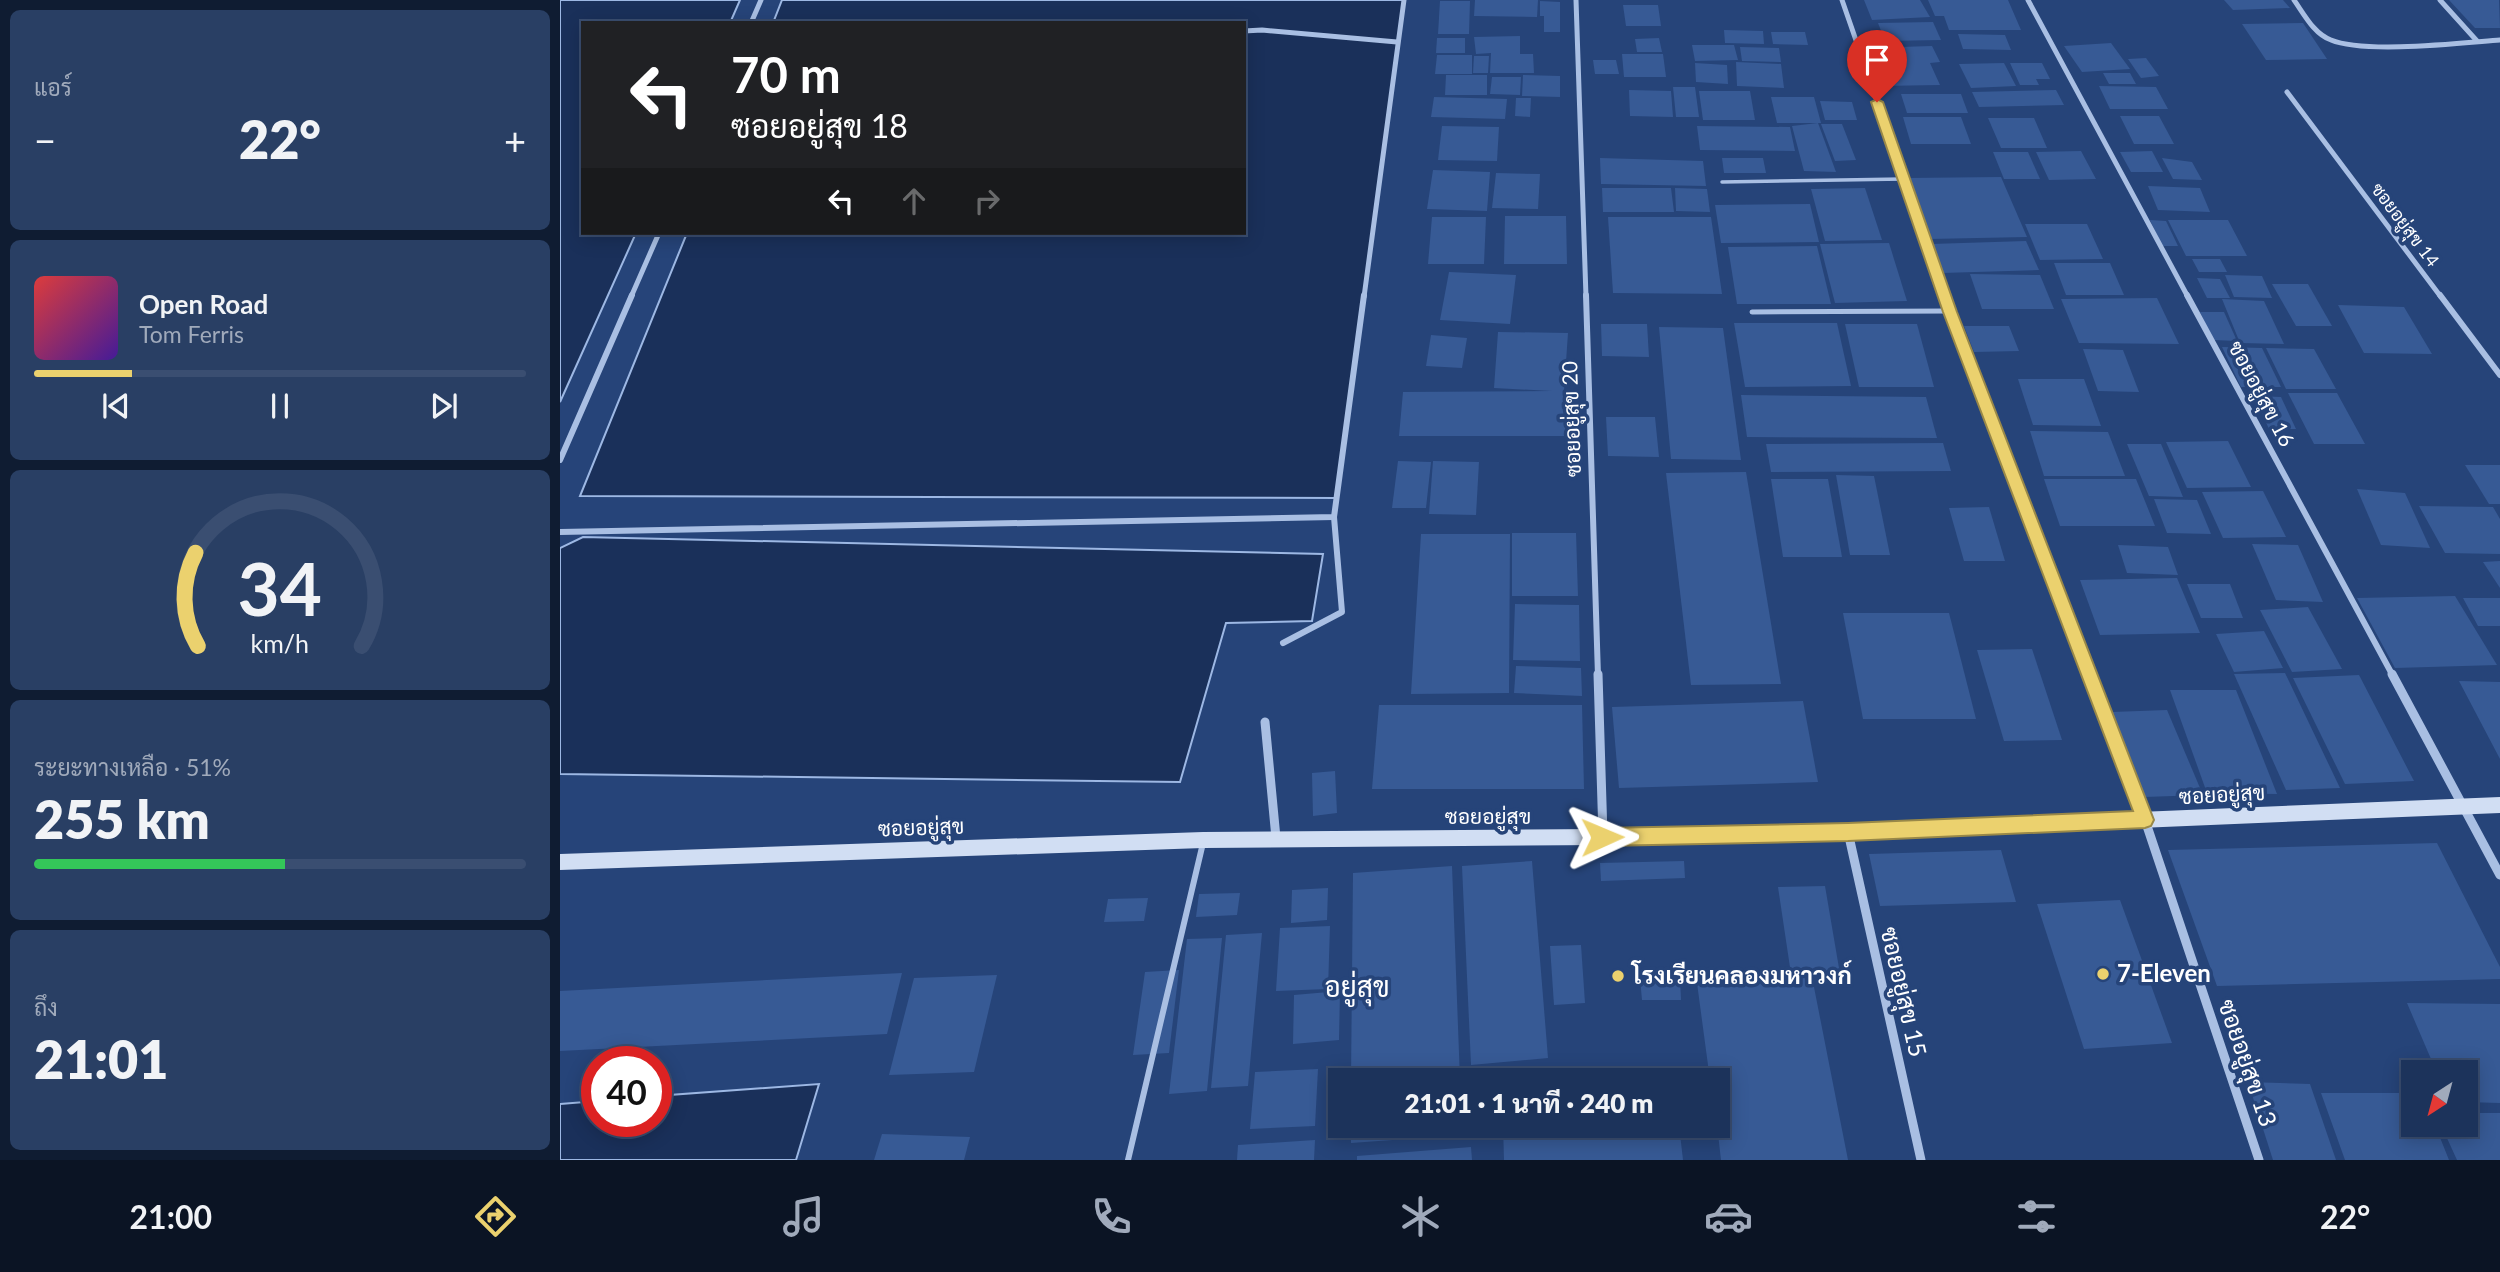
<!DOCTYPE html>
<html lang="th">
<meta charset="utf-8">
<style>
body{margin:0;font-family:Lato,Sarabun,sans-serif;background:#293f64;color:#f1f3f6;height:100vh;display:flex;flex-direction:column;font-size:26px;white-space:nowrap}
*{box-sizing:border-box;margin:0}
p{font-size:23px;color:#a0aabb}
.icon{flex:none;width:38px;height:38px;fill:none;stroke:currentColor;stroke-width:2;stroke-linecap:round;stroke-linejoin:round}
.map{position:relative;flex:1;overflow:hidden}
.details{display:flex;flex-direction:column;gap:10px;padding:10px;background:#0f1c32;width:560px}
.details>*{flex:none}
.banner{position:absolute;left:21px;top:21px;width:665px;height:214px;border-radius:0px;box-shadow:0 4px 18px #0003,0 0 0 2px #3a4e71;background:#202124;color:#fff;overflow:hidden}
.needle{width:46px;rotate:216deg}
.fabs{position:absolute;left:1841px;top:1060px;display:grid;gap:14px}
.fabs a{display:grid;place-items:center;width:77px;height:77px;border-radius:0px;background:#1c335b;box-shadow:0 4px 18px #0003,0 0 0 2px #3a4e71;font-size:35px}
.speed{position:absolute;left:21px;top:1046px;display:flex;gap:14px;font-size:35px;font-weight:700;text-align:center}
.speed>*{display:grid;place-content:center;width:91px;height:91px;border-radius:50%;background:#1c335b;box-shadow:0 4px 18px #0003,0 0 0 2px #3a4e71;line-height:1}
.speed .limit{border:10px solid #d22;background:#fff;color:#111}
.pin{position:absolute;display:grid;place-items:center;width:60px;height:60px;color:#fff;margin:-72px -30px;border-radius:50% 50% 50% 0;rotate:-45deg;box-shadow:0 0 7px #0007}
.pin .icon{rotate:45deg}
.me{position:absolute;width:77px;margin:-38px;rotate:89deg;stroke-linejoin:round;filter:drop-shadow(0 0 5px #0008)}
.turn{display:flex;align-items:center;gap:24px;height:147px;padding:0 35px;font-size:32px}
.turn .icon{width:91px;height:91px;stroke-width:2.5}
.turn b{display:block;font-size:49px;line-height:60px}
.lanes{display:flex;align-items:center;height:66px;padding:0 35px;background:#0003;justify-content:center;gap:35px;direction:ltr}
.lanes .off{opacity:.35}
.big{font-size:52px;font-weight:800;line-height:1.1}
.details .tile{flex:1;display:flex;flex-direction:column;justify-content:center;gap:10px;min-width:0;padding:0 24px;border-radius:10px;background:#293f64}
.details .dial{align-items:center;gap:0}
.dial svg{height:182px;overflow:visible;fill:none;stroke:#3a4e71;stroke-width:7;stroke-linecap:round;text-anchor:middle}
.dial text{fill:#f1f3f6;stroke:none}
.song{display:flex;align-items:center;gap:21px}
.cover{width:84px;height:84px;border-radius:10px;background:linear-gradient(135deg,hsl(0 70% 55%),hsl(260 70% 35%))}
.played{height:7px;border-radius:4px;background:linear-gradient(90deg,#ebd16e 20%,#3a4e71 20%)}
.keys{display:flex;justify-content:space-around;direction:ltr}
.heat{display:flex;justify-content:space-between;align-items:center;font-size:38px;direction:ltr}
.charge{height:10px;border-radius:5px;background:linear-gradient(90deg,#34c759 51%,#3a4e71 0)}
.trip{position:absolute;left:768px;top:1068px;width:402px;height:70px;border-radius:0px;background:#1c335b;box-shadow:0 4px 18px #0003,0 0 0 2px #3a4e71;font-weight:800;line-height:70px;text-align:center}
.menu{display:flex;height:112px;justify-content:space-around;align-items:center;background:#0b1424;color:#a0aabb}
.menu .icon{width:49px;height:49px}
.menu .selected{color:#ebd16e}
.menu b{font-size:32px;color:#f1f3f6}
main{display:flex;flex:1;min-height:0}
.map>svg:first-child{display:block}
.water{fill:#1a305a;stroke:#9db8e4;stroke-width:2}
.building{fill:#375a95}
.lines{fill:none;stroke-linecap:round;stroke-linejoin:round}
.lane-far2{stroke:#a9bfe3;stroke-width:3.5}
.lane-far1{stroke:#a9bfe3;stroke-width:5}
.lane{stroke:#a9bfe3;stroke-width:6}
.street-far2{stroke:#a9bfe3;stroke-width:5}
.street-far1{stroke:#a9bfe3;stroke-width:6}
.street{stroke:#a9bfe3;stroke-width:9}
.secondary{fill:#d1def3;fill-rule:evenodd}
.route{fill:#ebd16e;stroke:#998848;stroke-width:2}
.poi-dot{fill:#ebd16e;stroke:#264479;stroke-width:2.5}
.labels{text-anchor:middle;stroke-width:7;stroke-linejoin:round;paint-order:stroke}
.far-street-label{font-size:18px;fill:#fff;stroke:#264479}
.street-label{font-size:21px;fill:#fff;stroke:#264479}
.near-poi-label{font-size:24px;font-weight:bold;fill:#fff;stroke:#264479;text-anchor:start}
.near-street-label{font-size:24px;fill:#fff;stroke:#264479}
.near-quarter-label{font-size:28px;fill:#fff;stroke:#264479}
</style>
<main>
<section class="details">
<div class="tile"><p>แอร์</p>
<div class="heat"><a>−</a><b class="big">22°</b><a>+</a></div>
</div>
<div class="tile">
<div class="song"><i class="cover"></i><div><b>Open Road</b><p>Tom Ferris</p></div></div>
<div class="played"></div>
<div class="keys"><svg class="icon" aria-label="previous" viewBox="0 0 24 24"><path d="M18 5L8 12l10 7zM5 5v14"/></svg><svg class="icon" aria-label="pause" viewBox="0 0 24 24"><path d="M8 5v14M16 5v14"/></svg><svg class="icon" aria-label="next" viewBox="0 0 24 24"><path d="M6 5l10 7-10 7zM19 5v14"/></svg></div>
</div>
<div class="tile dial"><svg viewBox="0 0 100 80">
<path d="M14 69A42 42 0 1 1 86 69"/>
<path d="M14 69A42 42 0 0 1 13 28" stroke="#ebd16e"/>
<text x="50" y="56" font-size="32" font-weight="700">34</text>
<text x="50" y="72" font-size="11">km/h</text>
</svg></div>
<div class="tile"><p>ระยะทางเหลือ · 51%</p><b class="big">255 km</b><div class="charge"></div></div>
<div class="tile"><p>ถึง</p><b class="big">21:01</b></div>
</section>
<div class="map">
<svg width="1940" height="1160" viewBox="0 0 1940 1160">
<rect width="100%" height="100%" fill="#264479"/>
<g class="water">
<path d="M0,0H180L170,23H23V233H76L0,402Z"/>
<path d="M222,0H844L777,498L20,496L127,233H684V23H213Z"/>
<path d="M23,537L763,554L752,621L666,623L620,782L0,774V548Z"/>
<path d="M259,1084L236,1160H0V1104L37,1101V1122H96V1096Z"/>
</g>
<g class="building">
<path d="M915,0H978L977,17L914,16Z"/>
<path d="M1304,0H1360L1370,17L1312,20Z"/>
<path d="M1368,0H1448L1461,30H1389L1384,16H1375Z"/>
<path d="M1664,0H1723L1730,8L1673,10Z"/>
<path d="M1889,0H1939L1940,28H1915Z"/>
<path d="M880,1H910L909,34H878Z"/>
<path d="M980,1L1000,2V32H984V16H980Z"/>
<path d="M1063,5H1098L1101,26H1066Z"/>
<path d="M1373,22L1381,40L1325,41L1318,23Z"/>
<path d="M1743,23L1767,59L1706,60L1682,24Z"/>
<path d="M1164,30L1203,31L1204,44L1165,43Z"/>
<path d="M1211,32H1245L1248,45L1213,44Z"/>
<path d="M1398,34L1445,35L1451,50L1403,49Z"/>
<path d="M960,36V54H973L974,73H930L931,53L916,54L914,37Z"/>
<path d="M877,38H905V53H876Z"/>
<path d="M1099,38L1102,52H1077L1075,39Z"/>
<path d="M1551,43L1570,69L1522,72L1504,46Z"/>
<path d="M1132,45H1174L1178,60L1135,61Z"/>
<path d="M1372,46L1380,62L1370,63L1380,85L1320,86L1305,48Z"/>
<path d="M1180,47L1219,48L1221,62L1182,61Z"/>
<path d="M1062,54H1103L1106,77H1064Z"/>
<path d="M877,55H912V74H875Z"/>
<path d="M914,56H929L928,73H913Z"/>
<path d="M1586,58L1599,76L1581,78L1568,59Z"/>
<path d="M1033,60H1056L1059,74H1035Z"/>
<path d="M1176,62L1221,64L1224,88L1177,86Z"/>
<path d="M1135,63L1167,65L1168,84L1136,82Z"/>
<path d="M1444,63L1456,86L1411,88L1399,64Z"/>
<path d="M1450,63H1482L1490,79H1476L1479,85H1460Z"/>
<path d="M1543,73H1570L1576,84H1549Z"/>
<path d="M886,75H927V95H885Z"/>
<path d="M963,75L1000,76V97L962,96Z"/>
<path d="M932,77H961L960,95L930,94Z"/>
<path d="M1539,86L1596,87L1608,109H1550Z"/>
<path d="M1113,87H1135L1139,117H1116Z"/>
<path d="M1069,90L1111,91L1113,117L1070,116Z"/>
<path d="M1496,90L1504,105L1419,107L1412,92Z"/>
<path d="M1139,91H1190L1195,120H1143Z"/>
<path d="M1341,94H1401L1408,113H1347Z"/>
<path d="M874,97L947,99L945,119L871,117Z"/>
<path d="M1211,97H1254L1261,123H1217Z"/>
<path d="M956,98H971L970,117L955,116Z"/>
<path d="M1260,101L1292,102L1297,120H1265Z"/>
<path d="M1560,116H1599L1614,144H1574Z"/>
<path d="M1343,117H1401L1411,144H1351Z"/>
<path d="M1428,118H1474L1487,148H1441Z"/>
<path d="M1258,123L1276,172L1244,171L1232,126Z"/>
<path d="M1261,124H1282L1296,160L1275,161Z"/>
<path d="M882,126L939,127L937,161L878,160Z"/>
<path d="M1137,126L1230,127L1235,151L1140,150Z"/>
<path d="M1521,151L1536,179L1489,180L1476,152Z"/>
<path d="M1592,151L1603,172H1571L1560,152Z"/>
<path d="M1433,152H1468L1480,179H1444Z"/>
<path d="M1040,158L1143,161L1146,186L1041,184Z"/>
<path d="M1162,158H1203L1206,173H1164Z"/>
<path d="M1602,158L1632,162L1642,180L1613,179Z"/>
<path d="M873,170L930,172L927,211L867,209Z"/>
<path d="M936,173L980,174L978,209L932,208Z"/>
<path d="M1441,177L1467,237L1369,239L1347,178Z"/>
<path d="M1588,186L1640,188L1650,212L1598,210Z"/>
<path d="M1042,188H1111L1114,212H1043Z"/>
<path d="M1115,188L1147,189L1150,212L1116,211Z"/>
<path d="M1305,188L1322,240L1265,241L1251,189Z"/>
<path d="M1250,204L1259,242L1161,243L1155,205Z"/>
<path d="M945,216H1006L1007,264H944Z"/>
<path d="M872,217H926L924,264H868Z"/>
<path d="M1048,217H1151L1162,294L1053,293Z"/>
<path d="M1590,220L1606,221L1618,246H1602Z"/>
<path d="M1608,220H1668L1687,256H1626Z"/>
<path d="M1465,224H1527L1543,259L1480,260Z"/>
<path d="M1466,241L1479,270L1382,273L1371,244Z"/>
<path d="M1329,243L1347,301L1275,303L1260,244Z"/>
<path d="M1257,246L1271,304H1177L1168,247Z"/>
<path d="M1632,259H1660L1667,272H1639Z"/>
<path d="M1494,263H1550L1564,295H1506Z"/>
<path d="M889,272L956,275L950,324L880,320Z"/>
<path d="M1410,274L1480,275L1494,309H1422Z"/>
<path d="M1665,275L1702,276L1712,298L1674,297Z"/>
<path d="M1637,278L1660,279L1670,298H1647Z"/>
<path d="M1712,284H1748L1772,326H1736Z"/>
<path d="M1597,298L1619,344L1519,343L1501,299Z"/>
<path d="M1662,299L1704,301L1724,344L1680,343Z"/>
<path d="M1778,305L1844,307L1872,354L1804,353Z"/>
<path d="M1640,312H1664L1677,341L1653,340Z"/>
<path d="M1174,323H1277L1291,386L1185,387Z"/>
<path d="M1041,324H1087L1089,357L1042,356Z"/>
<path d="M1285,324H1357L1374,387H1299Z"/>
<path d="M1404,326H1449L1459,351L1414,352Z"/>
<path d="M1099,327L1163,328L1181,460L1111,459Z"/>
<path d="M938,332L1008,333L1004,391L1006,436H839L843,392L992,391L934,388Z"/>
<path d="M871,335L907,338L902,368L866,366Z"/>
<path d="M1662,347L1702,348L1721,387H1681Z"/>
<path d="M1706,348L1754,349L1776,389H1726Z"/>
<path d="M1523,349L1563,350L1579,392L1538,391Z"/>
<path d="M1458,379H1524L1541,426L1473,425Z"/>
<path d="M1728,393H1777L1805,444H1754Z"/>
<path d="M1181,395L1366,397L1377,438L1187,437Z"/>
<path d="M1694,396L1721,397L1736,429H1709Z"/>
<path d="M1046,417H1095L1099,457L1048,456Z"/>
<path d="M1470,431L1548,432L1565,476H1484Z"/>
<path d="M1668,441L1691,487L1627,488L1606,442Z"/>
<path d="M1383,443L1391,471L1211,472L1206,444Z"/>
<path d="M1567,444H1601L1623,497L1589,496Z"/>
<path d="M838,461L871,462L866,508H832Z"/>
<path d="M873,461L919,462L916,515L869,514Z"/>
<path d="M1905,465H1940V504H1929Z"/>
<path d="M1186,472L1221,684L1131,685L1106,473Z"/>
<path d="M1276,475L1314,476L1330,555H1290Z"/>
<path d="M1211,479H1268L1282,557H1223Z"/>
<path d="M1484,479H1576L1595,526H1500Z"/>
<path d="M1797,489L1845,493L1870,548L1821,545Z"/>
<path d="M1703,491L1726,537L1663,538L1642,492Z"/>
<path d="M1594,499L1637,500L1651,534L1607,533Z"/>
<path d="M1859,506L1933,507L1940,519V554L1885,553Z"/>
<path d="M1429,507L1445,561H1404L1389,508Z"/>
<path d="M952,533H1016L1018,596H952Z"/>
<path d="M861,534H950L949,693L851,694Z"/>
<path d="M1692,544L1738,545L1763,602L1716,600Z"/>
<path d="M1558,545L1608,547L1618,575L1567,573Z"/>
<path d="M1940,561V588L1923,562Z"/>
<path d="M1617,578L1640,633L1540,635L1520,580Z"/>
<path d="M1627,584H1670L1683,618H1641Z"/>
<path d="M1895,596L1937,665L1835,668L1797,598Z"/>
<path d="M1903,598H1940V626H1918Z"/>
<path d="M955,604L1019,605L1020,661L953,660Z"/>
<path d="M1748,607L1782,669L1732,672L1700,610Z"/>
<path d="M1283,613H1389L1416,719H1303Z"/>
<path d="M1704,631L1723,668L1674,672L1656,634Z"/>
<path d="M1472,649L1502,740L1444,741L1417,650Z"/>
<path d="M956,666L1021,668L1022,696L954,693Z"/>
<path d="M1725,673L1780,788L1726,790L1674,674Z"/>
<path d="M1799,675L1854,781L1785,784L1733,678Z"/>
<path d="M1899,681L1940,682V759Z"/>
<path d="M1610,690H1676L1717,794L1647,793Z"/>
<path d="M1243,701L1258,782L1059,788L1052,707Z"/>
<path d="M819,705H1022L1024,789H812Z"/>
<path d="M1607,710L1643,795L1584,797L1552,712Z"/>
<path d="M775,771L777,813L753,816L752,773Z"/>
<path d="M1877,843L1940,967V979L1657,986L1608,850Z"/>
<path d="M1441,850L1456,902L1320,906L1309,854Z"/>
<path d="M972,861L988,1058L911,1065L902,866Z"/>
<path d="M1124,861L1125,878L1041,881L1040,863Z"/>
<path d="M892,866L900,1080H791L793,873Z"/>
<path d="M1265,886L1280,974H1231L1218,887Z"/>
<path d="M768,888L767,920L731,923L732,890Z"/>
<path d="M680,893L677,915L636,917L639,894Z"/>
<path d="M588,898L584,921L544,922L548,899Z"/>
<path d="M1560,900L1612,1043L1524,1049L1477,904Z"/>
<path d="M770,926L768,989L716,991L720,928Z"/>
<path d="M702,933L688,1086L651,1088L666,935Z"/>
<path d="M662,938L647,1091L609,1094L627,939Z"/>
<path d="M1021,945L1025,1003L994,1005L990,946Z"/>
<path d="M619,970L609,1053L573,1055L585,972Z"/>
<path d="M342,973L327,1034L0,1051V991Z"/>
<path d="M437,975L414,1072L329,1075L354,978Z"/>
<path d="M1252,977L1288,1160H1161L1157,1125L1158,1080H1150L1137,983Z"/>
<path d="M1080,978H1120L1121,1000H1082Z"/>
<path d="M780,991L779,1040L733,1044L734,995Z"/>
<path d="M1847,1003L1940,1004V1103L1906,1102V1073H1877Z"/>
<path d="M758,1069L755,1126L690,1129L695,1072Z"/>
<path d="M1688,1082L1750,1084L1776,1160H1713Z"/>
<path d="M1761,1093H1853V1125H1875L1889,1160H1785Z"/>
<path d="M1906,1113H1940V1160H1897L1881,1125H1906Z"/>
<path d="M791,1125H902V1135L791,1143Z"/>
<path d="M943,1125H1119L1123,1160H944Z"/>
<path d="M322,1134L410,1137L404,1160H314Z"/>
<path d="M755,1140L754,1160H677L678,1145Z"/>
<path d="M911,1147L912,1160H797V1156Z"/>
</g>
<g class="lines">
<path class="lane-far2" d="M1162,182L1343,179"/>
<path class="lane-far1" d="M1192,312L1390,311"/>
<path class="lane" d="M568,1160L643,843"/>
<g class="street-far2">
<path d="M1016,0L1026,297"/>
<path d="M1282,0L1385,297"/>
<path d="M1468,0L1628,297"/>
<path d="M1734,0C1744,14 1754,34 1771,40C1804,54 1901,43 1940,40"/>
<path d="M1880,0L1917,41"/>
<path d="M191,23L201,0"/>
<path d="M684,31L702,30L837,42"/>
<path d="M1727,92L1881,297"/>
<path d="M71,297L99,233"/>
<path d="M804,297L844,0"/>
</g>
<g class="street-far1">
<path d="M1026,295L1038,676"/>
<path d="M1385,295L1530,676"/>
<path d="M1627,295L1833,676"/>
<path d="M1880,295L1940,375"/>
<path d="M0,460L72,295"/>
<path d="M0,532L774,517L804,295"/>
<path d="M723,643L782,612L774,517"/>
</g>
<g class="street">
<path d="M1038,674L1043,836"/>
<path d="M1529,674L1585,820L1699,1160"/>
<path d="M1832,674L1940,875"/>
<path d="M705,722L716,838"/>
<path d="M1288,832L1361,1160"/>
</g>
<path class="secondary" d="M1940,797V813L1288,840L1043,845L643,848L0,870V854L643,832L1043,829L1288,824Z"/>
</g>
<path class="route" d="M1317,99L1323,102L1397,312L1594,820L1591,826L1585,828L1288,841L1042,846L1036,844L1033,837L1036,831L1042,828L1288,823L1573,811L1383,312L1311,102Z"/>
<g class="poi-dot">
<circle cx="1543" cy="974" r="7"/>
<circle cx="1058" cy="976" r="7"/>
</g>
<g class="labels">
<g class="far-street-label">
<text transform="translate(1845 225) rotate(53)" y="6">ซอยอยู่สุข 14</text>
</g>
<g class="street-label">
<text transform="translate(1701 394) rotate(62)" y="7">ซอยอยู่สุข 16</text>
<text transform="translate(1012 419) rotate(-92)" y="7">ซอยอยู่สุข 20</text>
<text transform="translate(1662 795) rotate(-3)" y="7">ซอยอยู่สุข</text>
<text x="928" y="824">ซอยอยู่สุข</text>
<text transform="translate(361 828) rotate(-2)" y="7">ซอยอยู่สุข</text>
</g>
<g class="near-poi-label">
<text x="1557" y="982">7-Eleven</text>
<text x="1072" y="984">โรงเรียนคลองมหาวงก์</text>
</g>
<g class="near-street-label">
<text transform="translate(1343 992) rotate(77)" y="8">ซอยอยู่สุข 15</text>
<text transform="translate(1687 1063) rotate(71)" y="8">ซอยอยู่สุข 13</text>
</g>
<g class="near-quarter-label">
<text x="797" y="997">อยู่สุข</text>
</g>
</g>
</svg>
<div class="fabs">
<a><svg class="needle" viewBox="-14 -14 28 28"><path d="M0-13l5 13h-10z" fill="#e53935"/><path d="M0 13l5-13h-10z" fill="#a0aabb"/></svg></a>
</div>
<div class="speed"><div class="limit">40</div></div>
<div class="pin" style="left:1317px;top:102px;background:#d93025"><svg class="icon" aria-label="arrive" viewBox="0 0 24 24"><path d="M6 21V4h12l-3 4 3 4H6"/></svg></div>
<svg class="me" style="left:1042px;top:837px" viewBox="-20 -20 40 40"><path d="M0-17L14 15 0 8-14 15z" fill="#ebd16e" stroke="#fff" stroke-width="4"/></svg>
<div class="trip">21:01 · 1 นาที · 240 m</div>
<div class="banner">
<div class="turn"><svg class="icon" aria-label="left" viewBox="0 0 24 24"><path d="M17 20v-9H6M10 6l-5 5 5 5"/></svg><div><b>70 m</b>ซอยอยู่สุข 18</div></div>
<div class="lanes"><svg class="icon" aria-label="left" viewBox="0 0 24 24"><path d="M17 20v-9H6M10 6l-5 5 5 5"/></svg><svg class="icon off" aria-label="ahead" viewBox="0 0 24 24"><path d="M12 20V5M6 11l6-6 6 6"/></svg><svg class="icon off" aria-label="right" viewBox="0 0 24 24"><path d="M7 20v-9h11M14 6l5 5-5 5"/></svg></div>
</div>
</div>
</main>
<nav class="menu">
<b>21:00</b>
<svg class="icon selected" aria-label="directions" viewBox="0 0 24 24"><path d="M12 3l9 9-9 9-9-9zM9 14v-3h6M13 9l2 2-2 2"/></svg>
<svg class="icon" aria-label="music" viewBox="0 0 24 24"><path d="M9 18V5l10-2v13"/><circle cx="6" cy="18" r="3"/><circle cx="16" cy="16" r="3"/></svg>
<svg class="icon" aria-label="phone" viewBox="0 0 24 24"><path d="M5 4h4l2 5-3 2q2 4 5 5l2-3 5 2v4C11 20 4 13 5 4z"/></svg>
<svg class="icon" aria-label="climate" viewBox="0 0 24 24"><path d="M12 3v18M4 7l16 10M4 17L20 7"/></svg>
<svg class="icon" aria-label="car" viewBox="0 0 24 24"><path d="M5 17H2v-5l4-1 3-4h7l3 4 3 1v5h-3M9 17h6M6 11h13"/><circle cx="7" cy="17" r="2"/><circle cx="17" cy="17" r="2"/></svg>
<svg class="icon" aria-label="filters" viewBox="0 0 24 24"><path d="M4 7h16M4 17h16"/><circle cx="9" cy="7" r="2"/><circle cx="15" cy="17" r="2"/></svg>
<b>22°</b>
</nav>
